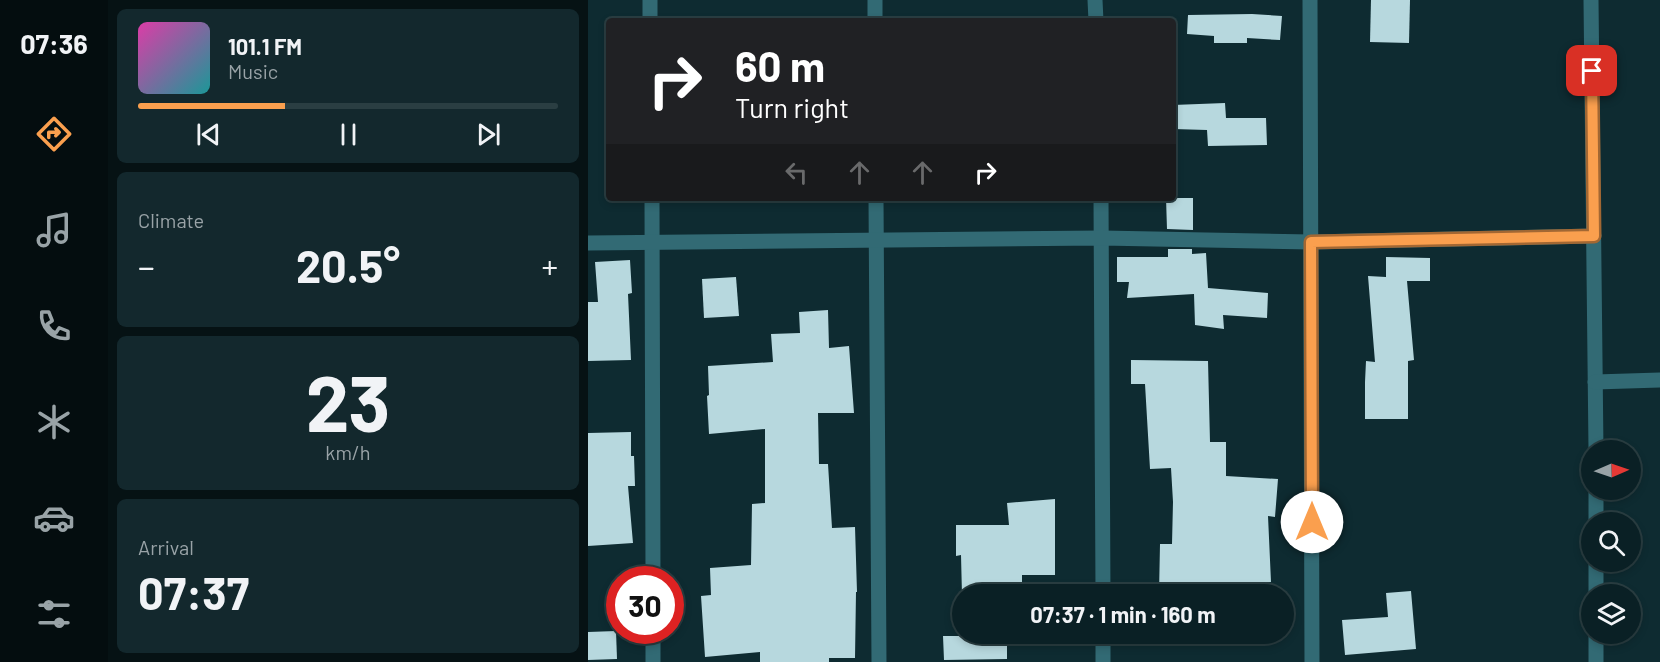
<!DOCTYPE html>
<meta charset="utf-8">
<style>
body{margin:0;font-family:Barlow,sans-serif;background:#13282d;color:#f1f3f6;height:100vh;display:flex;flex-direction:column;font-size:22px;white-space:nowrap}
*{box-sizing:border-box;margin:0}
p{font-size:20px;color:#99a3a7}
.icon{flex:none;width:33px;height:33px;fill:none;stroke:currentColor;stroke-width:2;stroke-linecap:round;stroke-linejoin:round}
.map{position:relative;flex:1;overflow:hidden}
.sheet{display:flex;flex-direction:column;gap:9px;padding:9px;background:#061214;width:480px}
.sheet>*{flex:none}
.hud{position:absolute;left:18px;top:18px;width:570px;height:183px;border-radius:6px;box-shadow:0 3px 9px #0003,0 0 0 2px #2a3e42;background:#202124;color:#fff;overflow:hidden}
.needle{width:39px;rotate:88deg}
.buttons{position:absolute;left:993px;top:440px;display:grid;gap:12px}
.buttons a{display:grid;place-items:center;width:60px;height:60px;border-radius:50%;background:#0a2025;box-shadow:0 3px 9px #0003,0 0 0 2px #2a3e42;font-size:30px}
.speed{position:absolute;left:18px;top:566px;display:flex;gap:12px;font-size:30px;font-weight:700;text-align:center}
.speed>*{display:grid;place-content:center;width:78px;height:78px;border-radius:50%;background:#0a2025;box-shadow:0 3px 9px #0003,0 0 0 2px #2a3e42;line-height:1}
.speed .limit{border:9px solid #d22;background:#fff;color:#111}
.pin{position:absolute;display:grid;place-items:center;width:51px;height:51px;color:#fff;margin:-26px;border-radius:12px;box-shadow:0 3px 9px #0006}
.me{position:absolute;width:66px;margin:-33px;rotate:0deg;stroke-linejoin:round;filter:drop-shadow(0 0 4px #0008)}
.turn{display:flex;align-items:center;gap:21px;height:126px;padding:0 30px;font-size:27px}
.turn .icon{width:78px;height:78px;stroke-width:2.5}
.turn b{display:block;font-size:42px;line-height:51px}
.lanes{display:flex;align-items:center;height:57px;padding:0 30px;background:#0003;justify-content:center;gap:30px;direction:ltr}
.lanes .off{opacity:.35}
.big{font-size:45px;font-weight:700;line-height:1.1}
.sheet .card{flex:1;display:flex;flex-direction:column;justify-content:center;gap:9px;min-width:0;padding:0 21px;border-radius:9px;background:#13282d}
.sheet .dial{align-items:center;gap:0}
.dial b{font-size:78px;line-height:1}
.song{display:flex;align-items:center;gap:18px}
.cover{width:72px;height:72px;border-radius:9px;background:linear-gradient(135deg,hsl(320 70% 55%),hsl(180 70% 35%))}
.played{height:6px;border-radius:3px;background:linear-gradient(90deg,#fa9f4e 35%,#2a3e42 35%)}
.keys{display:flex;justify-content:space-around;direction:ltr}
.heat{display:flex;justify-content:space-between;align-items:center;font-size:33px;direction:ltr}
.trip{position:absolute;left:364px;top:584px;width:342px;height:60px;border-radius:30px;background:#0a2025;box-shadow:0 3px 9px #0003,0 0 0 2px #2a3e42;font-weight:700;line-height:60px;text-align:center}
main{display:flex;flex:1;min-height:0}
.tabs{display:flex;flex-direction:column;width:108px;justify-content:space-around;align-items:center;background:#040d0f;color:#99a3a7}
.tabs .icon{width:42px;height:42px}
.tabs .active{color:#fa9f4e}
.tabs b{font-size:27px;color:#f1f3f6}
.map>svg:first-child{display:block}
.building{fill:#b7d8de}
.lines{fill:none;stroke-linecap:round;stroke-linejoin:round}
.minor{stroke:#326a74;stroke-width:15}
.route-casing{stroke:#a26733;stroke-width:15}
.route{stroke:#fa9f4e;stroke-width:10}
</style>
<main>
<nav class="tabs">
<b>07:36</b>
<svg class="icon active" aria-label="directions" viewBox="0 0 24 24"><path d="M12 3l9 9-9 9-9-9zM9 14v-3h6M13 9l2 2-2 2"/></svg>
<svg class="icon" aria-label="music" viewBox="0 0 24 24"><path d="M9 18V5l10-2v13"/><circle cx="6" cy="18" r="3"/><circle cx="16" cy="16" r="3"/></svg>
<svg class="icon" aria-label="phone" viewBox="0 0 24 24"><path d="M5 4h4l2 5-3 2q2 4 5 5l2-3 5 2v4C11 20 4 13 5 4z"/></svg>
<svg class="icon" aria-label="climate" viewBox="0 0 24 24"><path d="M12 3v18M4 7l16 10M4 17L20 7"/></svg>
<svg class="icon" aria-label="car" viewBox="0 0 24 24"><path d="M5 17H2v-5l4-1 3-4h7l3 4 3 1v5h-3M9 17h6M6 11h13"/><circle cx="7" cy="17" r="2"/><circle cx="17" cy="17" r="2"/></svg>
<svg class="icon" aria-label="filters" viewBox="0 0 24 24"><path d="M4 7h16M4 17h16"/><circle cx="9" cy="7" r="2"/><circle cx="15" cy="17" r="2"/></svg>
</nav>
<section class="sheet">
<div class="card">
<div class="song"><i class="cover"></i><div><b>101.1 FM</b><p>Music</p></div></div>
<div class="played"></div>
<div class="keys"><svg class="icon" aria-label="previous" viewBox="0 0 24 24"><path d="M18 5L8 12l10 7zM5 5v14"/></svg><svg class="icon" aria-label="pause" viewBox="0 0 24 24"><path d="M8 5v14M16 5v14"/></svg><svg class="icon" aria-label="next" viewBox="0 0 24 24"><path d="M6 5l10 7-10 7zM19 5v14"/></svg></div>
</div>
<div class="card"><p>Climate</p>
<div class="heat"><a>−</a><b class="big">20.5°</b><a>+</a></div>
</div>
<div class="card dial"><b>23</b><p>km/h</p></div>
<div class="card"><p>Arrival</p><b class="big">07:37</b></div>
</section>
<div class="map">
<svg width="1072" height="662" viewBox="0 0 1072 662">
<rect width="100%" height="100%" fill="#0e2b31"/>
<g class="building">
<path d="M783,0H822L821,43L782,42Z"/>
<path d="M664,14L694,16L692,40L659,38V43H626V36L599,34L600,15Z"/>
<path d="M637,103L638,118H678L679,145L620,146L619,130L585,129V105Z"/>
<path d="M578,198H605V230L579,229Z"/>
<path d="M580,249H604V254L618,253L620,288L680,293L679,318L635,315L636,329L607,325L606,294L539,298L541,282H529V257H580Z"/>
<path d="M798,257L842,258V281H819L826,360L820,361V419H777V382L778,361L787,362L780,276L798,277Z"/>
<path d="M42,260L44,293L40,294L43,360L0,361V302H10L7,262Z"/>
<path d="M148,277L151,316L116,318L114,279Z"/>
<path d="M240,310L241,348L261,346L266,413H230L231,464H240L244,528L267,527L269,592H268L267,658H241V662H172V652L117,657L113,596L123,595L122,568L163,565L164,504L177,503V429L121,434L119,396L121,395L120,366L185,362L183,334L212,333L211,312Z"/>
<path d="M543,360L620,361L622,442H638V476L690,479L687,517L680,516L683,582L661,583V594H571L572,544H584L585,502L583,468L562,469L557,384H543Z"/>
<path d="M43,432V456H46L47,486H40L45,543L0,546V433Z"/>
<path d="M467,499V575H434V594H375V633H419V659L356,660L355,636H375L373,555L368,556V525H421L419,503Z"/>
<path d="M823,591L828,649L757,655L754,620L800,617L798,593Z"/>
<path d="M28,631L29,659L0,660V632Z"/>
<path d="M609,633H661V643L609,642Z"/>
</g>
<g class="lines">
<g class="minor">
<path d="M62,0V21"/>
<path d="M287,0V21"/>
<path d="M507,0L508,21"/>
<path d="M722,0L724,662"/>
<path d="M1003,0L1008,450"/>
<path d="M64,198L65,579"/>
<path d="M288,198L291,662"/>
<path d="M513,198L515,594"/>
<path d="M0,243L514,238L723,242L1006,236"/>
<path d="M1007,382L1072,380"/>
<path d="M1008,489V522"/>
<path d="M1008,561V594"/>
<path d="M65,630V662"/>
<path d="M515,633V662"/>
<path d="M1008,633V662"/>
</g>
</g>
<g class="lines">
<defs>
<path id="route" d="M724,522L723,242L1006,236L1004,71"/>
</defs>
<use href="#route" class="route-casing"/>
<use href="#route" class="route"/>
</g>
</svg>
<div class="buttons">
<a><svg class="needle" viewBox="-14 -14 28 28"><path d="M0-13l5 13h-10z" fill="#e53935"/><path d="M0 13l5-13h-10z" fill="#99a3a7"/></svg></a>
<a><svg class="icon" aria-label="search" viewBox="0 0 24 24"><circle cx="10" cy="10" r="6"/><path d="M15 15l6 6"/></svg></a>
<a><svg class="icon" aria-label="layers" viewBox="0 0 24 24"><path d="M12 4l9 5-9 5-9-5zM3 14l9 5 9-5"/></svg></a>
</div>
<div class="speed"><div class="limit">30</div></div>
<div class="pin" style="left:1004px;top:71px;background:#d93025"><svg class="icon" aria-label="arrive" viewBox="0 0 24 24"><path d="M6 21V4h12l-3 4 3 4H6"/></svg></div>
<svg class="me" style="left:724px;top:522px" viewBox="-20 -20 40 40"><circle r="19" fill="#fff"/><path d="M0-13L10 11 0 6-10 11z" fill="#fa9f4e"/></svg>
<div class="trip">07:37 · 1 min · 160 m</div>
<div class="hud">
<div class="turn"><svg class="icon" aria-label="right" viewBox="0 0 24 24"><path d="M7 20v-9h11M14 6l5 5-5 5"/></svg><div><b>60 m</b>Turn right</div></div>
<div class="lanes"><svg class="icon off" aria-label="left" viewBox="0 0 24 24"><path d="M17 20v-9H6M10 6l-5 5 5 5"/></svg><svg class="icon off" aria-label="ahead" viewBox="0 0 24 24"><path d="M12 20V5M6 11l6-6 6 6"/></svg><svg class="icon off" aria-label="ahead" viewBox="0 0 24 24"><path d="M12 20V5M6 11l6-6 6 6"/></svg><svg class="icon" aria-label="right" viewBox="0 0 24 24"><path d="M7 20v-9h11M14 6l5 5-5 5"/></svg></div>
</div>
</div>
</main>
